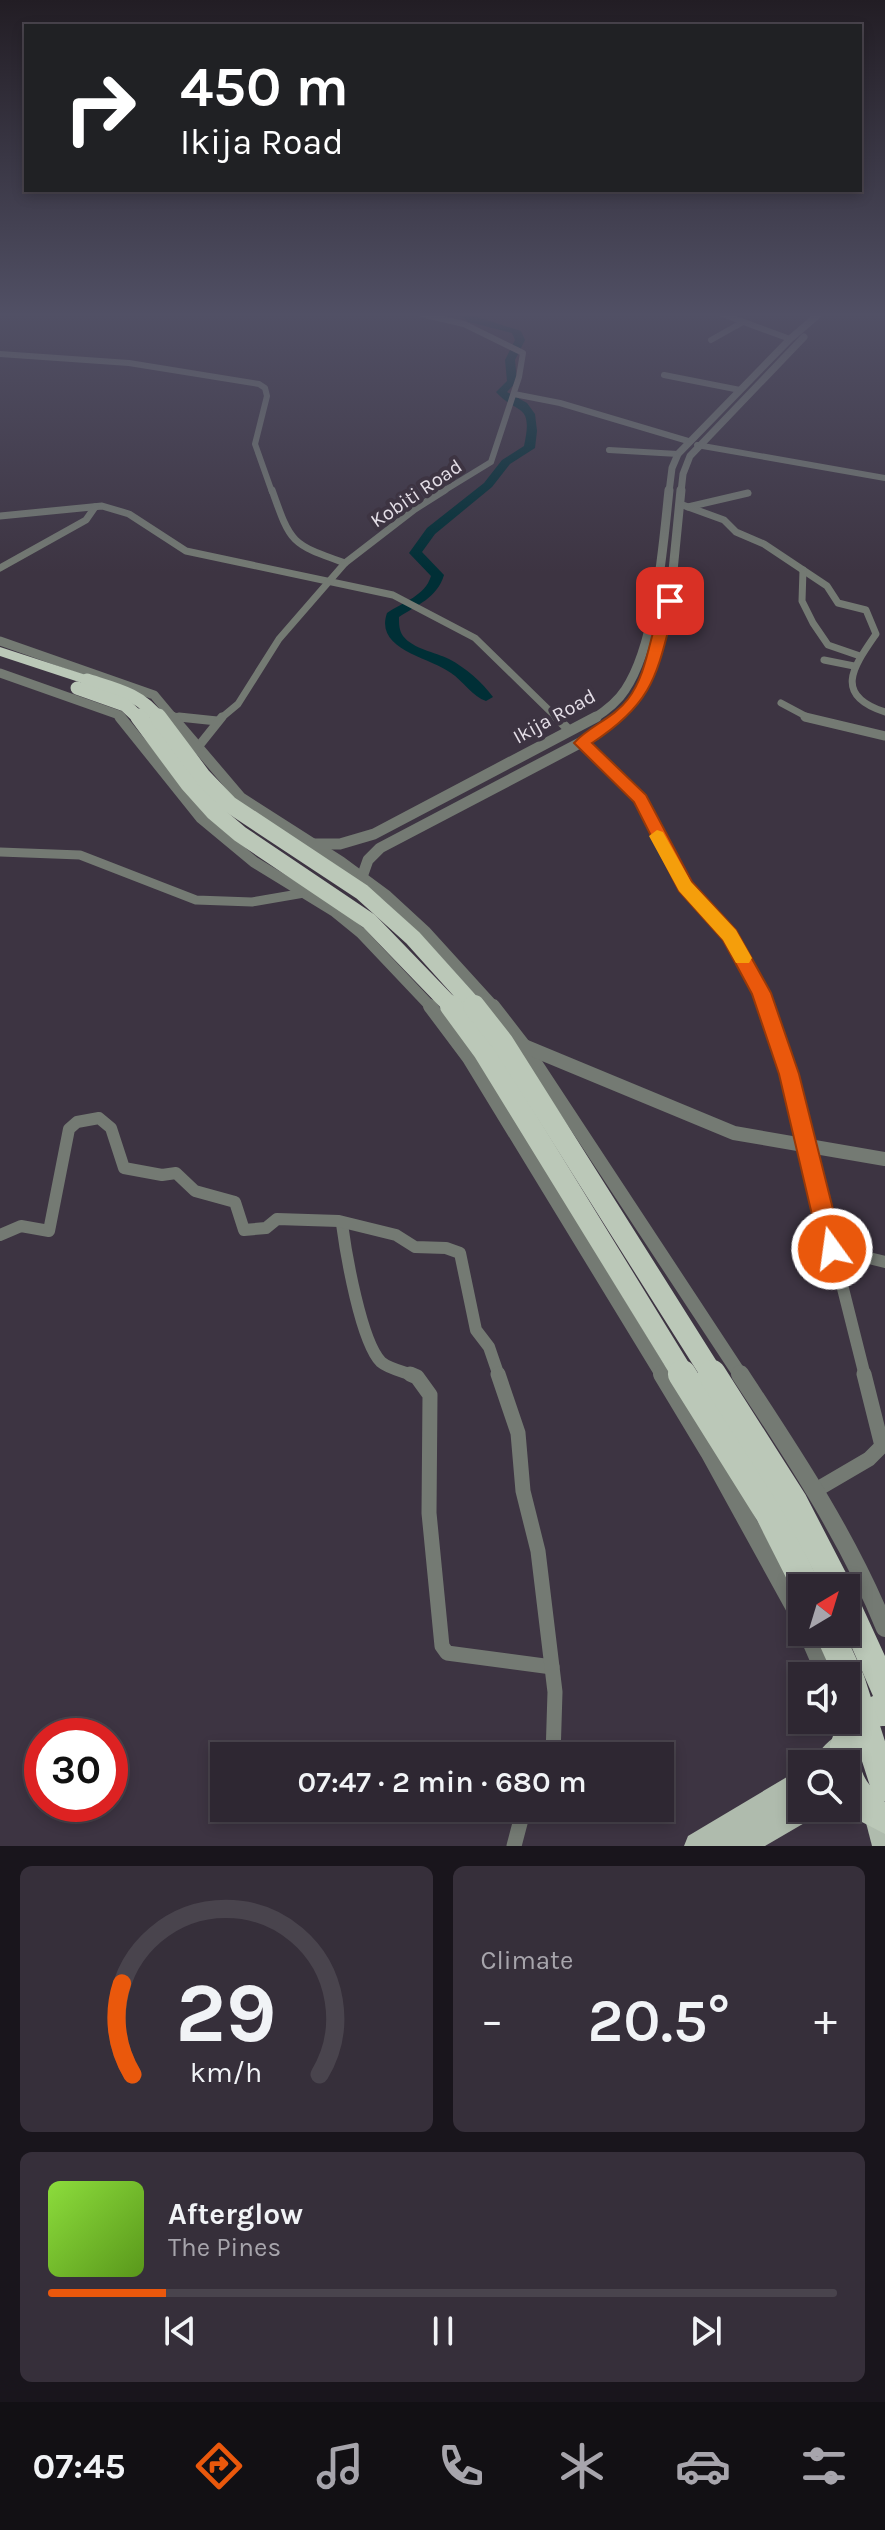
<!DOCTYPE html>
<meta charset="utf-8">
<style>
body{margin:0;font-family:Karla,sans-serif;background:#362f3a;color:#f1f3f6;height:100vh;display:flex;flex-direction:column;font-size:30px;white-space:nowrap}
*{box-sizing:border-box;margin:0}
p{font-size:26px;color:#a7a5ac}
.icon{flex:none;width:44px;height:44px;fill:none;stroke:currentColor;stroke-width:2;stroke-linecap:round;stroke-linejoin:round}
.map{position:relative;height:1846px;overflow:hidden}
.sheet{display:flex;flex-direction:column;gap:20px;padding:20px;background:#19151c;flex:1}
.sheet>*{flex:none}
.guide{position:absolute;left:24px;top:24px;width:838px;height:168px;border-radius:0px;box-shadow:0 4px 12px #0003,0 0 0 2px #49444d;background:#202124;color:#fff;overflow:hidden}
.needle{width:52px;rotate:38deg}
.fabs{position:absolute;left:788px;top:1574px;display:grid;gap:16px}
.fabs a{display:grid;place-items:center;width:72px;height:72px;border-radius:0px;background:#2e2732;box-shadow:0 4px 12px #0003,0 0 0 2px #49444d;font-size:40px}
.speed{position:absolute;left:24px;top:1718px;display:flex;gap:16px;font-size:40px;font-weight:700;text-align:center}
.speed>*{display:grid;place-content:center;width:104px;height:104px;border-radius:50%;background:#2e2732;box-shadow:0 4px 12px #0003,0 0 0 2px #49444d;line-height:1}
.speed .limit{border:12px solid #d22;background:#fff;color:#111}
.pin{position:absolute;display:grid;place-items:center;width:68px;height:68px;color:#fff;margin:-34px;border-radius:16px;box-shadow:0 4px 12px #0006}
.me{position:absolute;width:88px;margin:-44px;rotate:346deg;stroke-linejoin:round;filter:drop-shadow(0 0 6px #0008)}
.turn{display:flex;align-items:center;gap:28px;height:168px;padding:0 24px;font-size:36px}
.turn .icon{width:104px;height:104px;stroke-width:2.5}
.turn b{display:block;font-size:56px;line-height:68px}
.big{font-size:60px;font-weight:600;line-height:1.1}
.sheet .widget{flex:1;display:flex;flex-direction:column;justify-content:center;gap:12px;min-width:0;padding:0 28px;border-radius:12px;background:#362f3a}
.sheet .dial{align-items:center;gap:0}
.dial svg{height:208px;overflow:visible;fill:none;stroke:#49444d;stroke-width:7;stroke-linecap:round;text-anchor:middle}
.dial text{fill:#f1f3f6;stroke:none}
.song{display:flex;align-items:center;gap:24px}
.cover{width:96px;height:96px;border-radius:12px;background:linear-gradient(135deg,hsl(90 70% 55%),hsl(90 70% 35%))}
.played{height:8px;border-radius:4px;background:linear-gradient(90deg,#ea580c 15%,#49444d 15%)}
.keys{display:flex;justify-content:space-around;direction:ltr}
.heat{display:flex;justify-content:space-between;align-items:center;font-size:44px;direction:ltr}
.sheet .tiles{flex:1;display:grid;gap:20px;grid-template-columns:1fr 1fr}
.widget:last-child{grid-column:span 2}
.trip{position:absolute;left:210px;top:1742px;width:464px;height:80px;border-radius:0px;background:#2e2732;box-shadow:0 4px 12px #0003,0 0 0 2px #49444d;font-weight:600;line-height:80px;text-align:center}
.tab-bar{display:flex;height:128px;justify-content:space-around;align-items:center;background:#121014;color:#a7a5ac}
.tab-bar .icon{width:56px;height:56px}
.tab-bar .selected{color:#ea580c}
.tab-bar b{font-size:36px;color:#f1f3f6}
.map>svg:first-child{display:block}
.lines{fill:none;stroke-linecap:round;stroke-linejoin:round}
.river{fill:#002f36;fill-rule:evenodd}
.minor-far4{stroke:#747a73;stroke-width:6}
.minor-far3{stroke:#747a73;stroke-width:7}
.minor-far2{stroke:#747a73;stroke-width:9}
.minor-far1{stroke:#747a73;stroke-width:12}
.minor{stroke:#747a73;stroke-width:15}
.tertiary-far4{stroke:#747a73;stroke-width:7}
.tertiary-far3{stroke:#747a73;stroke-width:9}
.tertiary-far2{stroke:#747a73;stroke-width:11}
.tertiary-far1{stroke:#747a73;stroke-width:14}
.tertiary{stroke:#747a73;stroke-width:18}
.primary{fill:#afbbad;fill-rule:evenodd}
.trunk{fill:#bbc8b8;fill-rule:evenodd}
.trunk-bridge-far3{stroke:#bbc8b8;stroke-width:13}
.trunk-bridge-far2{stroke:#bbc8b8;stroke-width:17}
.trunk-bridge-far1{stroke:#bbc8b8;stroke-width:22}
.trunk-bridge{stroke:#bbc8b8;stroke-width:28}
.route{fill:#ea580c;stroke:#983908;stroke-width:2}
.slow{fill:#f59e0b}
.labels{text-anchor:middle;stroke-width:8;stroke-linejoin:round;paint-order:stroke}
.far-street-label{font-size:20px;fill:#e5dfe8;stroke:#3d3442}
</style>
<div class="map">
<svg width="885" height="1846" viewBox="0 0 885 1846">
<rect width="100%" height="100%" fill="#3d3442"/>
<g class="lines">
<path class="river" d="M457,314H468L521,331L525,340L515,360L517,381L507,392L527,403L535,414L537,431L535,448L510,464L492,487L435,534L422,552L444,575C437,598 417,605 399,617C399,624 399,630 403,636C413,649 435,652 449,659C466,668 482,682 493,697L486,701C473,697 463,681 451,673C430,657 374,650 387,613C403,602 425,596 431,576L409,553L427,528L484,483L502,460L524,446C534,401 516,415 496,392L507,381L505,360L515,340L512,333L469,322Z"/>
<g class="minor-far4">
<path d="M421,314L464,324L523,353L519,377L491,462L442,492"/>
<path d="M722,314L790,339"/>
<path d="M711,340L743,322"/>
<path d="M0,354L129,363L259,384L265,388L267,396L255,444L272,492"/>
<path d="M664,375L740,390"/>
<path d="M514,394L560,403L688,441"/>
<path d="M697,445L885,478"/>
<path d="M609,450L678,454"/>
</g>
<g class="minor-far3">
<path d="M272,490C291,544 291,544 345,563"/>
<path d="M680,504L724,520L736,532L764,544L827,586L838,603L866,610L876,634C854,666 832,695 885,712"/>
<path d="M688,507L748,493"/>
<path d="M0,516L102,506L129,514L186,551L393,595L475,638L558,719"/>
<path d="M0,568L86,520L95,507"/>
<path d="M803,570L802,601L813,623L828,645L860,656"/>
<path d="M824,660L854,666"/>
<path d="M781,703L811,719"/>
<path d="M173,716L196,719"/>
<path d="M220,719L238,704L279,639L345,563L415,509L445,490"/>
</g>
<g class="minor-far2">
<path d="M179,717L217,721"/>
<path d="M556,717L570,731"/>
<path d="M805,717L885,736"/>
<path d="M582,743L641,799L685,886L729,935L762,993L767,1008"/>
<path d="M198,747L222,717"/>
<path d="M0,852L80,855L196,900L252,902L304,893"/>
</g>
<g class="minor-far1">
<path d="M766,1006L789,1074L865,1376"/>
<path d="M342,1224C346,1254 361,1342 381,1362C389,1369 405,1372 415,1376"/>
<path d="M0,1235L21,1226L49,1231L69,1129L77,1122L99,1118L111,1128L124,1168L162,1175L176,1173L195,1191L235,1202L244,1230L266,1228L277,1219L339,1221L396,1235L415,1247L446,1248L460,1253L476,1330L489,1347L499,1376"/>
<path d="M832,1249L885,1262"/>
</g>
<g class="minor">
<path d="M410,1374L417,1377L430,1395L429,1513L442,1646L447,1653L552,1667"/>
<path d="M498,1374L518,1433L523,1491L538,1551L555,1692L553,1756"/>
<path d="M816,1490L869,1459L882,1446L864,1374"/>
<path d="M514,1846L524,1808"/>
</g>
<g class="tertiary-far4">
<path d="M669,492L672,468L678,454L790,339L819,314"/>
<path d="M681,492L683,474L690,456L804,337"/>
</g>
<g class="tertiary-far3">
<path d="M0,641L154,695L174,719"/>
<path d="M0,673L119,715L122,719"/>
<path d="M593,719C604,712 618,701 625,690C656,644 663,546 669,490"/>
<path d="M614,719L635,701L649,671L670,601L681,490"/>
</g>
<g class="tertiary-far2">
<path d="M120,717L201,818L254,862L334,911L361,933L432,1008"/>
<path d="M172,717L241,798L341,862L387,896L425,931L495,1008"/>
<path d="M313,844H340L374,834L596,717"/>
<path d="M362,877L368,860L380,848L595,735L617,717"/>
</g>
<g class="tertiary-far1">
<path d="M430,1006L469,1058L663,1376"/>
<path d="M493,1006L524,1046L741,1376"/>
<path d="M524,1046L734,1133L885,1159"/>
</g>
<g class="tertiary">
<path d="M662,1374L709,1452L802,1621"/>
<path d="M740,1374C794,1456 848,1537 885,1628"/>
<path d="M807,1632L826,1676"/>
</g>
<g class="primary">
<path d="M844,1732L853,1736L857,1745L853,1754L844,1764H813C818,1750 830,1738 844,1732Z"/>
<path d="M802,1768V1808H817L813,1818L765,1846H684L688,1836Z"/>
<path d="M878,1801L885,1804V1846H872L864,1815L868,1805Z"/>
</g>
<g class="trunk">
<path d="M0,647L92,677L94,680L92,683H82L0,656Z"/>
<path d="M846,1589L856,1593L885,1656V1726C856,1724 854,1757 865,1778C869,1787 882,1794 885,1802C885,1810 885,1826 885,1834L860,1821L846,1804V1764H830V1744L839,1720H846L847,1708L873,1696L845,1632Z"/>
</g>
<g class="trunk-bridge-far3">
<path d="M87,680C115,689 141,694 159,719"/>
<path d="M77,688L125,705L140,719"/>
</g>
<g class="trunk-bridge-far2">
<path d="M139,717L188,783L214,812L240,834L369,921L453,1008"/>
<path d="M158,717L203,777L229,804L362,892L413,938L476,1008"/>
</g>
<g class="trunk-bridge-far1">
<path d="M451,1006L484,1051L684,1376"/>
<path d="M474,1006L503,1043L713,1376"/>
</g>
<g class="trunk-bridge">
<path d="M682,1374L769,1513L807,1588"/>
<path d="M712,1374L793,1501L838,1588"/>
<path d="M829,1632L851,1681L885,1787"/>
</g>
</g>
<linearGradient id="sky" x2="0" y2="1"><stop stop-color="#221d24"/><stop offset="0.55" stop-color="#515065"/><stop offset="1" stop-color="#515065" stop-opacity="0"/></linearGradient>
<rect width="885" height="572" fill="url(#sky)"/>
<path class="route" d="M665,598L676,601C657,671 657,701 592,743L646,795L692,882L736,930L771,993L799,1074L843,1249L840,1256L832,1259L824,1256L820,1249L779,1074L752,994L723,940L679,891L634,802L574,743C589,726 614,718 628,699C650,670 649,629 665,598Z"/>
<path class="slow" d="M657,830L663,832L691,882L736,930L752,958L749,963H736L723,940L679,891L649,836Z"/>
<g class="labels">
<g class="far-street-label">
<text transform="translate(416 493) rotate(-34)" y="7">Kobiti Road</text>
<text transform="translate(554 716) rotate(-29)" y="7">Ikija Road</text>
</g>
</g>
</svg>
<div class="fabs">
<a><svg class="needle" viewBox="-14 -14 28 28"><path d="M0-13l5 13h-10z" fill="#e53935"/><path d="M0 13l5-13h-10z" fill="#a7a5ac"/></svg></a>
<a><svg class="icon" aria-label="sound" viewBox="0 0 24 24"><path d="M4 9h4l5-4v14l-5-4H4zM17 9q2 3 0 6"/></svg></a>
<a><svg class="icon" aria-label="search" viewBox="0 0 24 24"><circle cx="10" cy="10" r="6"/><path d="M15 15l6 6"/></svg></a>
</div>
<div class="speed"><div class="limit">30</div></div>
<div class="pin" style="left:670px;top:601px;background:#d93025"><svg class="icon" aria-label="arrive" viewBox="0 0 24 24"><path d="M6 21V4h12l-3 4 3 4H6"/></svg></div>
<svg class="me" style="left:832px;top:1249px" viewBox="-20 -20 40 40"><circle r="17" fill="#ea580c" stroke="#fff" stroke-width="3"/><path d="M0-11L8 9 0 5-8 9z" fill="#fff"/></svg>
<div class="trip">07:47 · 2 min · 680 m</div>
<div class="guide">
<div class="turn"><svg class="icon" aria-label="right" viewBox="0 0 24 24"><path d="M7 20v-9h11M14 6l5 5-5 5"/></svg><div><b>450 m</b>Ikija Road</div></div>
</div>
</div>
<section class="sheet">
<div class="tiles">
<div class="widget dial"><svg viewBox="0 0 100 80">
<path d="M14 69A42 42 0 1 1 86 69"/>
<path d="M14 69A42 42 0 0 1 10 34" stroke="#ea580c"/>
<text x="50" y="56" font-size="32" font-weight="700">29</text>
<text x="50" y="72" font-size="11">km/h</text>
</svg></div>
<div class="widget"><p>Climate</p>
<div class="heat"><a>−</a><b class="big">20.5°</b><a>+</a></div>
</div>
<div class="widget">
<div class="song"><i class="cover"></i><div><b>Afterglow</b><p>The Pines</p></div></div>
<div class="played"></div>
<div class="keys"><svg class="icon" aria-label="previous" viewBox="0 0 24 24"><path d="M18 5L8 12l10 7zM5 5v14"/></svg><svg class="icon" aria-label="pause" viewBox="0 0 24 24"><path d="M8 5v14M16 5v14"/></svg><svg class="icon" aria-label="next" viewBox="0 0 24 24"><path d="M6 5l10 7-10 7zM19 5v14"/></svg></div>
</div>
</div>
</section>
<nav class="tab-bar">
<b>07:45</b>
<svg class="icon selected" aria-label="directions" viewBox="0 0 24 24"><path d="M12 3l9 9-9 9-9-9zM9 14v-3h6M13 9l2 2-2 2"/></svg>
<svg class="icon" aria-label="music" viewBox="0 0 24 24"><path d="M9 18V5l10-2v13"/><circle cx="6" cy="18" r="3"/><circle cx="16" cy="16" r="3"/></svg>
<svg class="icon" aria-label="phone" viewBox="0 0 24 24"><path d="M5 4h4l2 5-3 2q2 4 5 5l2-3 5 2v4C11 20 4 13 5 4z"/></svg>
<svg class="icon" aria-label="climate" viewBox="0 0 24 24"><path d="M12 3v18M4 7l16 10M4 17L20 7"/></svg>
<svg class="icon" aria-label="car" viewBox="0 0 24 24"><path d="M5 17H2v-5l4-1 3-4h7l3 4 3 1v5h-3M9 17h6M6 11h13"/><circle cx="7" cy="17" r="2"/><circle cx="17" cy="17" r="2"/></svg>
<svg class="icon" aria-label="filters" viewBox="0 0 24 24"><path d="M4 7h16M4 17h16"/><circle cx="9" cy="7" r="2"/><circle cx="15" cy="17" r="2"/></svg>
</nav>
